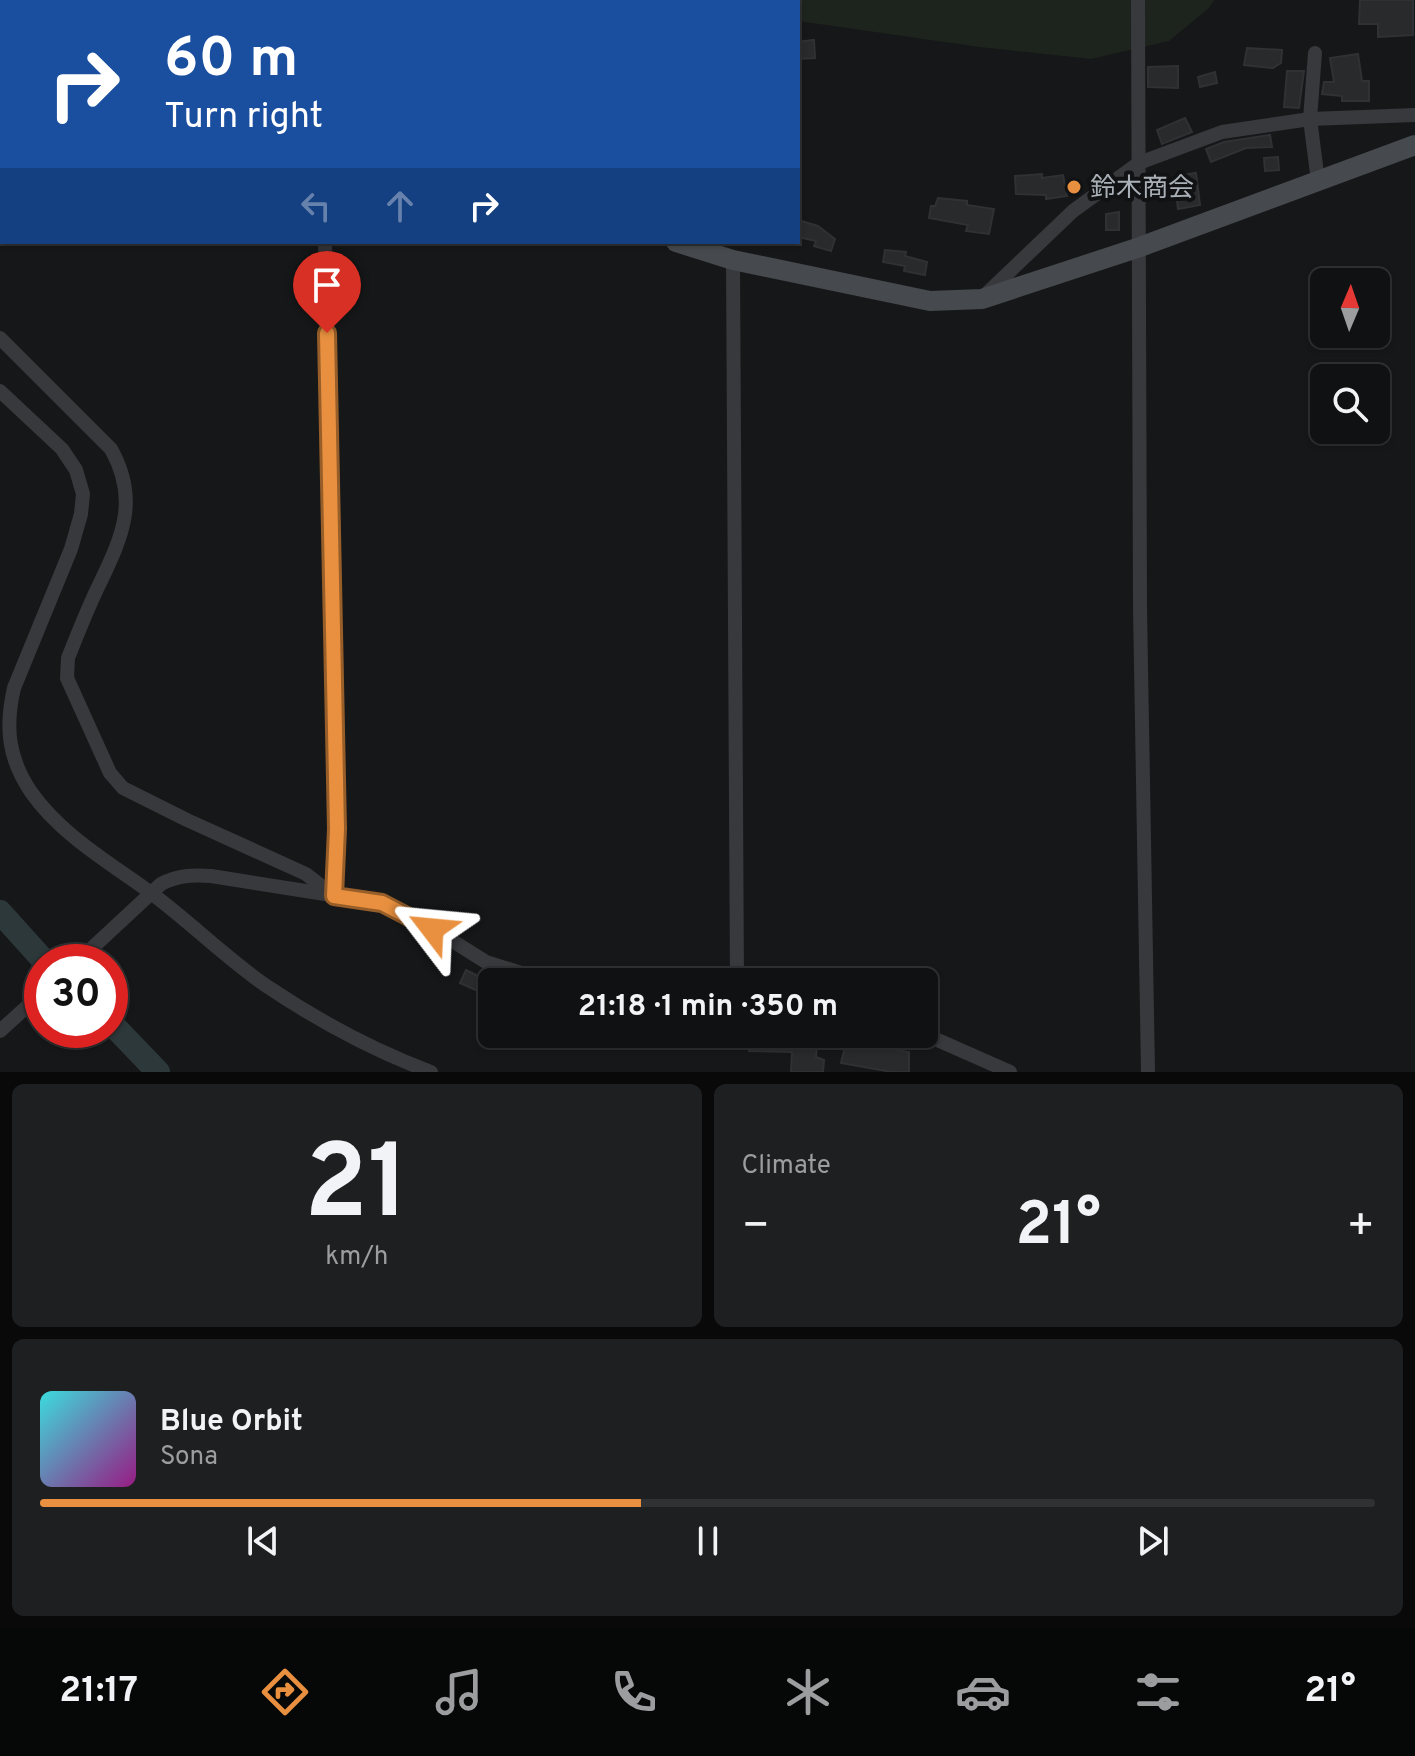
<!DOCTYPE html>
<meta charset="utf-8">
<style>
body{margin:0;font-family:Overpass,"Noto Sans JP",sans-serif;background:#1e1f20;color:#f1f3f6;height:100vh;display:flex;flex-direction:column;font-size:30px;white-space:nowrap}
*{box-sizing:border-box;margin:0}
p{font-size:26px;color:#9c9d9f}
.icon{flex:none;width:44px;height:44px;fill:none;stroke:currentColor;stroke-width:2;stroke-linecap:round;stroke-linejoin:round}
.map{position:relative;height:1072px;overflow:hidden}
.drawer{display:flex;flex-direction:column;gap:12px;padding:12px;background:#09090a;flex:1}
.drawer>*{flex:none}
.banner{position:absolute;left:0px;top:0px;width:800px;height:244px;box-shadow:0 2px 6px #0004,0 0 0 2px #303132;background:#1a4fa0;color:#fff;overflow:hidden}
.needle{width:52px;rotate:2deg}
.buttons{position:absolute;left:1310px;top:268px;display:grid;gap:16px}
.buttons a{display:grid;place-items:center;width:80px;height:80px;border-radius:12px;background:#101112;box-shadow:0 2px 6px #0004,0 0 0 2px #303132;font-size:40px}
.speed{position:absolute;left:24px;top:944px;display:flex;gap:16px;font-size:40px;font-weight:700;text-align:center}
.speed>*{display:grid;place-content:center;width:104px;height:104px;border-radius:50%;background:#101112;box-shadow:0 2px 6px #0004,0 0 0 2px #303132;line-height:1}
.speed .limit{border:12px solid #d22;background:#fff;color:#111}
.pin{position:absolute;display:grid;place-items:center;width:68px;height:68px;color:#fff;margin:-82px -34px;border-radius:50% 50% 50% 0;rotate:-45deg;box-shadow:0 0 8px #0007}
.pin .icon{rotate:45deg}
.me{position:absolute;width:88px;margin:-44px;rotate:299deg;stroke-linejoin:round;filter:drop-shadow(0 0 6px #0008)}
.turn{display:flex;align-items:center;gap:28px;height:168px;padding:0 32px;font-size:36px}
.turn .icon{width:104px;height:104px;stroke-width:2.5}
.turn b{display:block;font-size:56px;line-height:68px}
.lanes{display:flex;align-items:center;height:76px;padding:0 32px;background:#0003;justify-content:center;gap:40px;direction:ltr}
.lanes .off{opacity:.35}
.big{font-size:60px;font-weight:700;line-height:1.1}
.drawer .card{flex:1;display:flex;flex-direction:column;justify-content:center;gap:12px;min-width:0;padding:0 28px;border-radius:12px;background:#1e1f20}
.drawer .dial{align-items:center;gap:0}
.dial b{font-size:104px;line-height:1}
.song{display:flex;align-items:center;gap:24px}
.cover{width:96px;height:96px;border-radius:12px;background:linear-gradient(135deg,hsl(180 70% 55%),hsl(310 70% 35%))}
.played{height:8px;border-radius:4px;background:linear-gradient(90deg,#e8903f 45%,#303132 45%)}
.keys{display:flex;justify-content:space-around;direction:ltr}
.heat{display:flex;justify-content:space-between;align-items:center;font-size:44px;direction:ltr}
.drawer .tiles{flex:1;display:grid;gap:12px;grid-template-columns:1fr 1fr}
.card:last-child{grid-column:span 2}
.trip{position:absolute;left:478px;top:968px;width:460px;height:80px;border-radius:12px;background:#101112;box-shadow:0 2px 6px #0004,0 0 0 2px #303132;font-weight:700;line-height:80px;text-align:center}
.menu{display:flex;height:128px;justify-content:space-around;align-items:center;background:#060707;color:#9c9d9f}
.menu .icon{width:56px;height:56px}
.menu .selected{color:#e8903f}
.menu b{font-size:36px;color:#f1f3f6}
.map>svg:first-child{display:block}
.green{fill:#1d231d}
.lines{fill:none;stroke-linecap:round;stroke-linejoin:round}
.river{stroke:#2d383b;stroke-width:24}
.building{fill:#292a2c;stroke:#303134;stroke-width:2}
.street{stroke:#38393d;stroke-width:14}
.secondary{stroke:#46494d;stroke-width:20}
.primary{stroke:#54575c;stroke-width:22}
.route-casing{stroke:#975e29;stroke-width:20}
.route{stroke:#e8903f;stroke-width:14}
.poi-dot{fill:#e8903f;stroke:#111213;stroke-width:3}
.labels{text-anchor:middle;stroke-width:8;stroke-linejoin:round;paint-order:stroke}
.poi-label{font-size:26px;fill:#a9b0b7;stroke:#111213;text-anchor:start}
</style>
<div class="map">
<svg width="1415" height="1072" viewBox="0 0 1415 1072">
<rect width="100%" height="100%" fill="#161718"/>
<path class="green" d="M683,0H1214L1209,8L1169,41L1091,59L979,47L798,21V2Z"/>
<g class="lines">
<g class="river">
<path d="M0,912L45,962"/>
<path d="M110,1022L158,1072"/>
</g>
</g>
<g class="building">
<path d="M1360,0H1413V35L1378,37V24H1359Z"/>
<path d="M814,40L815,58L798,59V42Z"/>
<path d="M1247,48L1282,50L1281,63L1273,68L1244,65Z"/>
<path d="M1358,54L1362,81H1369V101H1342V96L1322,94L1324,82H1334L1330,58Z"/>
<path d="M1178,66V88L1148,87V67Z"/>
<path d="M1287,71H1304L1299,108L1284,107Z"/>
<path d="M1215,72L1217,83L1200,87L1198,77Z"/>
<path d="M1185,118L1192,132L1162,144L1157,130Z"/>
<path d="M1270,135L1272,147L1246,148L1211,162L1206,149L1224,142Z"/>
<path d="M1278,157L1279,170L1265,171L1264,158Z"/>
<path d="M1196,173L1200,205L1178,209L1174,176Z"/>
<path d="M1042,174V178L1063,175L1067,196L1046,199V195L1016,194L1015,176Z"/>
<path d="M938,198L967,201V205L994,209L989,234L966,231L968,225L929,218L931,206H935Z"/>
<path d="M1119,212V230H1106V214Z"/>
<path d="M798,220L818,226L835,239L831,251L814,246L816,241L798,237Z"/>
<path d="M885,250L906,252L905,256L927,262L925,275L904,271L905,266L883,262Z"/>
<path d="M466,970L488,981L482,993L460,983Z"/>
<path d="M750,1034H818L816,1057L824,1060L823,1072H791L792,1052L749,1051Z"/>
<path d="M846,1042L909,1052V1072H892L841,1063Z"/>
</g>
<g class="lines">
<g class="street">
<path d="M1138,0L1140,608L1148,1072"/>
<path d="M68,2L70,0"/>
<path d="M1315,53L1310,119L1318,181"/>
<path d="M0,62L2,60"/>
<path d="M325,242L337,829L334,896"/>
<path d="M733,260L737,982"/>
<path d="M984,296L1073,211L1139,163L1222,132L1310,119L1415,115"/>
<path d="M0,338L111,449C139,499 123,535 100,583C88,607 78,633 68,658L67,678L110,773L123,788L187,820L306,874L334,896"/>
<path d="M0,391L62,449L76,470L83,494L81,514L71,549L14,688C5,727 8,758 31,792C61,835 110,863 151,893C190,922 225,957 265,985C317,1020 372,1050 431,1072"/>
<path d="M77,962L161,884C178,875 192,875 211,876L382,903L416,918L486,962L550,982"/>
<path d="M0,1031L42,993"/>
<path d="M924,1034L1010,1072"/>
</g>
<g class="secondary">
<path d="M287,0L292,2"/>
<path d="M676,242L733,260L930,301L982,299L1140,247L1415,145"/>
</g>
<g class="primary">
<path d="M28,2L30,0"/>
<path d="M0,26L2,25"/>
</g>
</g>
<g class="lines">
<defs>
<path id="route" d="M327,333L337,829L334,896L382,903L432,929"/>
</defs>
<use href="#route" class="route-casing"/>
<use href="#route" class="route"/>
</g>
<circle class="poi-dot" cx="1074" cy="187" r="8"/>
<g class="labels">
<g class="poi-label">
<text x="1090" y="196">鈴木商会</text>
</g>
</g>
</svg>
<div class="buttons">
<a><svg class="needle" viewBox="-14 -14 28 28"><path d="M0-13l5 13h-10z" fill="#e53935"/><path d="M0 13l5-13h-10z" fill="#9c9d9f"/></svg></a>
<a><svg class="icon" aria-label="search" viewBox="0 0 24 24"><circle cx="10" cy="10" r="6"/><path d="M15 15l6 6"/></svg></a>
</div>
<div class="speed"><div class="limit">30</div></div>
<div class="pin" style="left:327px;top:333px;background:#d93025"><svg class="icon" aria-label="arrive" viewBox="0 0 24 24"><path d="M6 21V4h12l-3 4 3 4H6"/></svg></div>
<svg class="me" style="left:432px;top:929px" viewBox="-20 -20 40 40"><path d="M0-17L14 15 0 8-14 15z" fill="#e8903f" stroke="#fff" stroke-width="4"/></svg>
<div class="trip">21:18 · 1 min · 350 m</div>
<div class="banner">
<div class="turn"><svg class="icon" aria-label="right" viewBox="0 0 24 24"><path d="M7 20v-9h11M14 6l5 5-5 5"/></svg><div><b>60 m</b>Turn right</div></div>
<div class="lanes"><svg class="icon off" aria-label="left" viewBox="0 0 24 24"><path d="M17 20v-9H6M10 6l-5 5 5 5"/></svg><svg class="icon off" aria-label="ahead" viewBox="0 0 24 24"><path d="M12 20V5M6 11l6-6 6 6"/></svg><svg class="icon" aria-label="right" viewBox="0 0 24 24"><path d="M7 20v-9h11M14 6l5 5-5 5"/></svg></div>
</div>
</div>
<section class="drawer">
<div class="tiles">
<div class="card dial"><b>21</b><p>km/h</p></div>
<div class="card"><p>Climate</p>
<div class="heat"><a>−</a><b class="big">21°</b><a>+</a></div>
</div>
<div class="card">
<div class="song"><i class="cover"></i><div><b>Blue Orbit</b><p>Sona</p></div></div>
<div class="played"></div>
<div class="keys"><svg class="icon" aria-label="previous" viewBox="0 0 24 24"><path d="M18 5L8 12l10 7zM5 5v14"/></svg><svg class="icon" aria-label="pause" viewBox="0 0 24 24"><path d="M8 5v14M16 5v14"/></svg><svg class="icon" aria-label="next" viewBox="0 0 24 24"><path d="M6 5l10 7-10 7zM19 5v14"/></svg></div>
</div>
</div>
</section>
<nav class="menu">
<b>21:17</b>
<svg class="icon selected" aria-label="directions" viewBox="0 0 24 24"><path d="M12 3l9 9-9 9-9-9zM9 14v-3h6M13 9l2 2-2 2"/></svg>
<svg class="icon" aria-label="music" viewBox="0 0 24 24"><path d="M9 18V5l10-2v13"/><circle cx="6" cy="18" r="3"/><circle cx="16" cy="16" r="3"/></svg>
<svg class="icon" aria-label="phone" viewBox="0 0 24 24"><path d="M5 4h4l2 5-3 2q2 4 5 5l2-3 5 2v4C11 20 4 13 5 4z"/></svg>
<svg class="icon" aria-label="climate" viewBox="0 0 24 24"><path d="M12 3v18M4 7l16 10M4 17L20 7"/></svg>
<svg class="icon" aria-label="car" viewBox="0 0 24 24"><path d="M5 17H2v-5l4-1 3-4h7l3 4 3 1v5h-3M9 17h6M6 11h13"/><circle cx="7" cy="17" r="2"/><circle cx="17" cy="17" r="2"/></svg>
<svg class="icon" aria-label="filters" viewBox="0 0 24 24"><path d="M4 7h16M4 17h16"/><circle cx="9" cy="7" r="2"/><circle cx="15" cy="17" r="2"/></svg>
<b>21°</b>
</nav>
